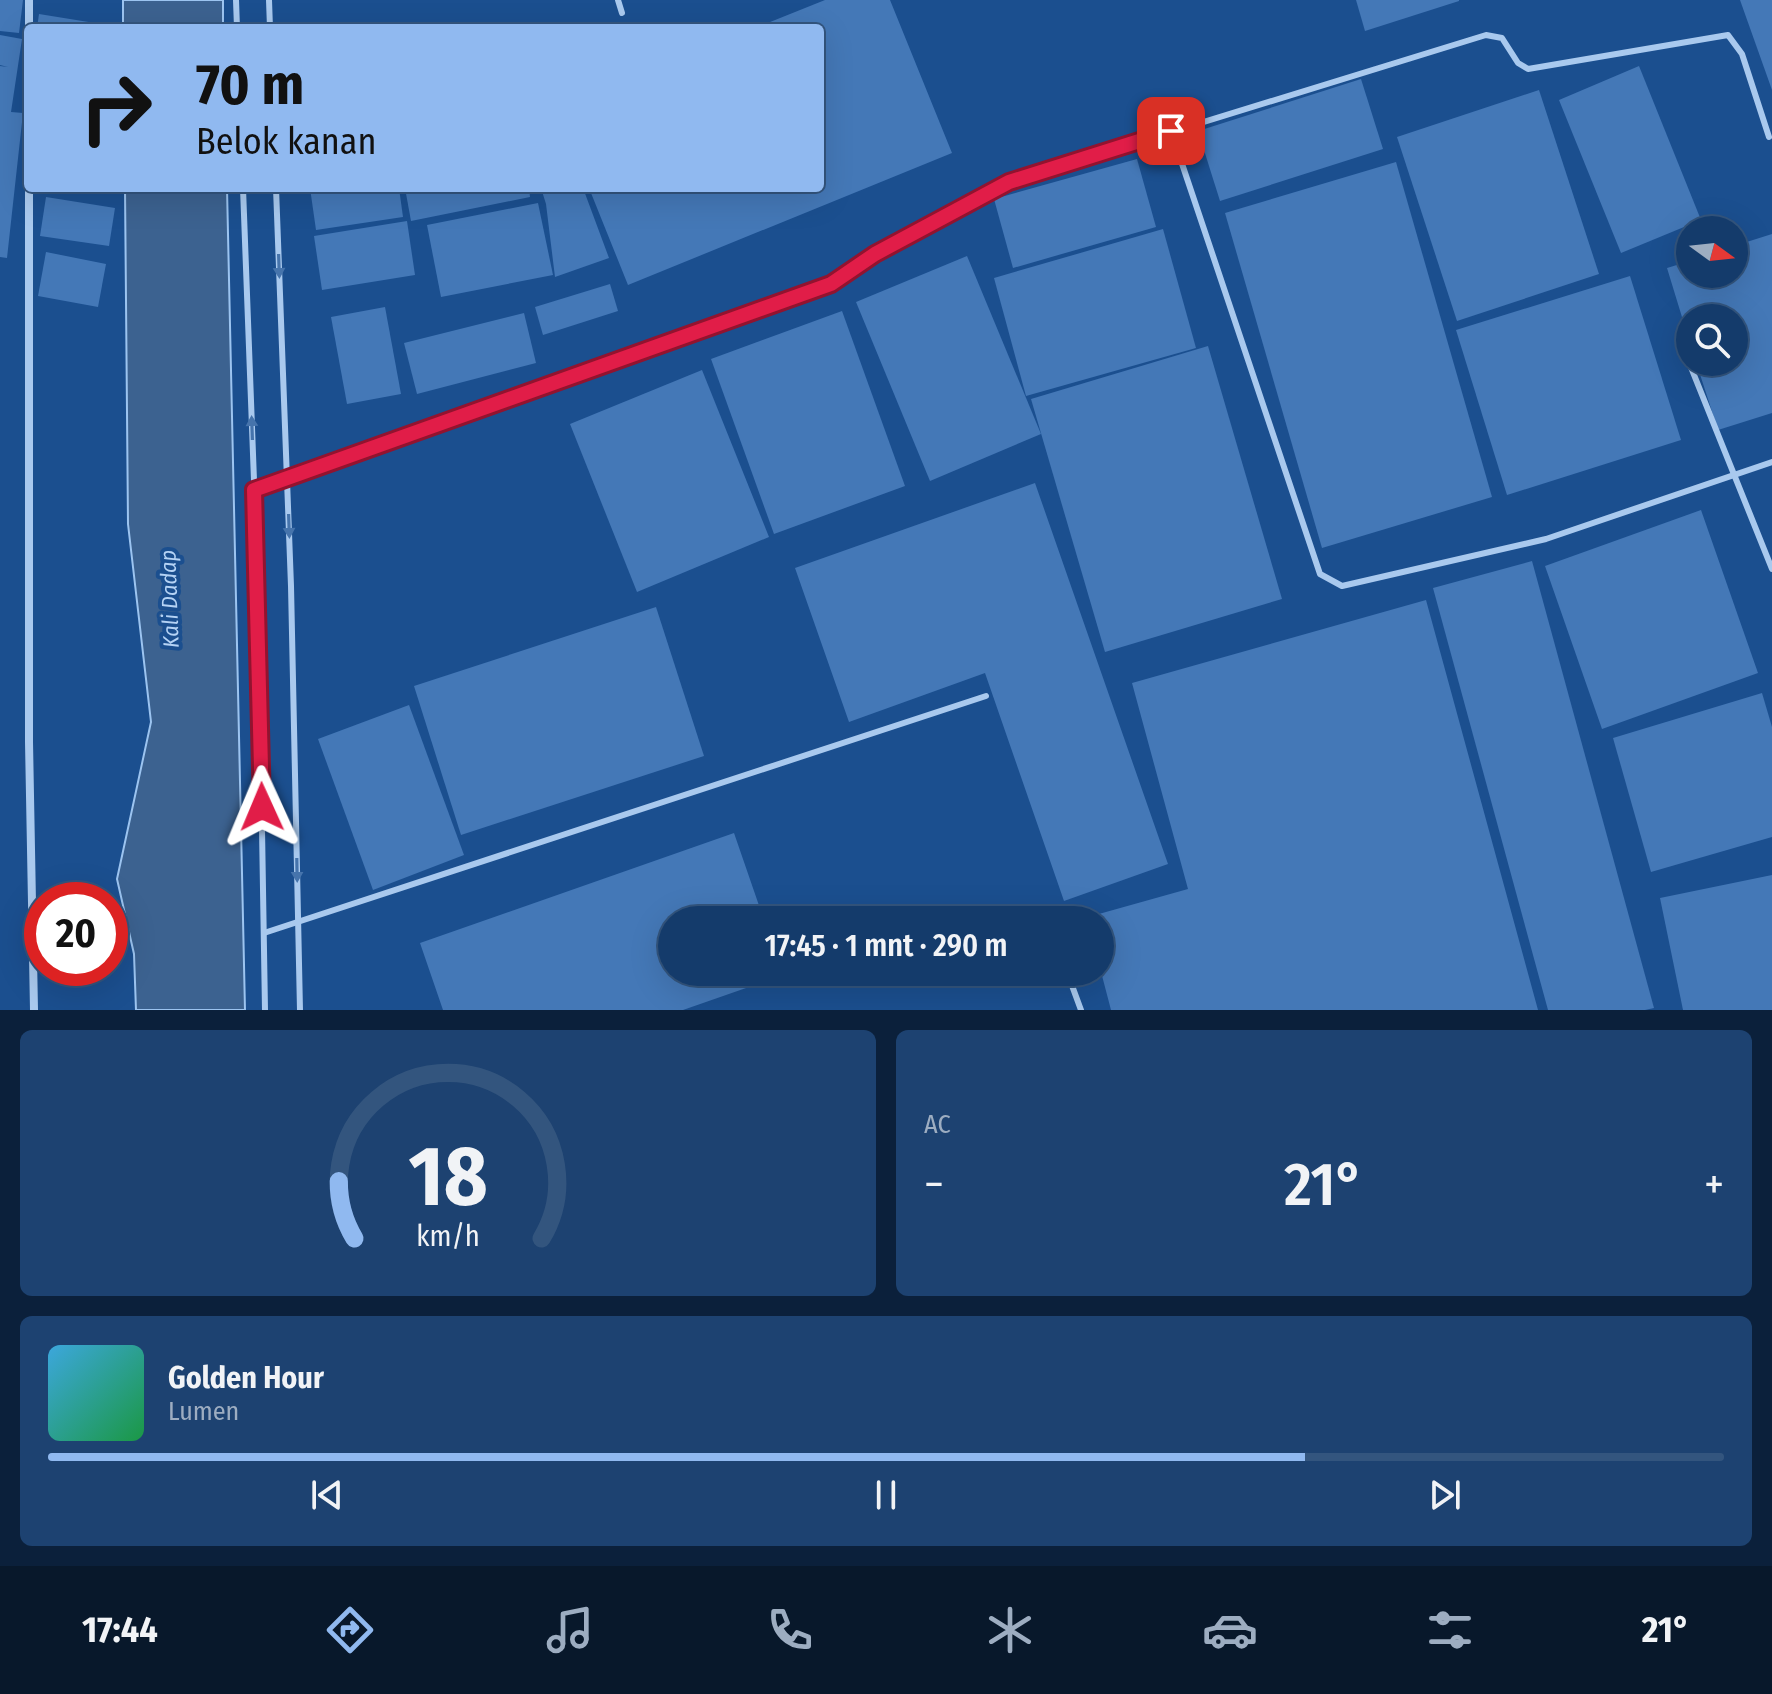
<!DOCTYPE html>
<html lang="id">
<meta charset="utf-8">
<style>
body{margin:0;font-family:"Fira Sans Condensed",sans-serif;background:#1d4271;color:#f1f3f6;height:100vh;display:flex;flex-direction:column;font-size:30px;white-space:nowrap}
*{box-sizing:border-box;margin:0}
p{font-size:26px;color:#9dadc1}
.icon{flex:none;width:44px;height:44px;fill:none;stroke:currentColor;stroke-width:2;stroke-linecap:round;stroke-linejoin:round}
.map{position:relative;height:1010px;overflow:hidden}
.drawer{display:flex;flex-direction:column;gap:20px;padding:20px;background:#0b203b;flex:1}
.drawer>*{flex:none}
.hud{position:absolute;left:24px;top:24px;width:800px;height:168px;border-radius:8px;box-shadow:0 8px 32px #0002,0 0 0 2px #33557e;background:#90b9f0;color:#111;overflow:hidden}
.needle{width:52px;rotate:105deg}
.tools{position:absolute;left:1676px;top:216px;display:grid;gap:16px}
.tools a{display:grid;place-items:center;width:72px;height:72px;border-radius:50%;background:#143b6b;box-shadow:0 8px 32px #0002,0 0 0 2px #33557e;font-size:40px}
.speed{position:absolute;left:24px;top:882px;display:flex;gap:16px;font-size:40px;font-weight:700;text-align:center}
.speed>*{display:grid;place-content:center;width:104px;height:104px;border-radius:50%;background:#143b6b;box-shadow:0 8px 32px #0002,0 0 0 2px #33557e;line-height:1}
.speed .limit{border:12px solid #d22;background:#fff;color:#111}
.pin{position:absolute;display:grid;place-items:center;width:68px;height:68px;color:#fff;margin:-34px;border-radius:16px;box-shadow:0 4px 12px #0006}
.me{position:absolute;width:88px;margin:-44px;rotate:359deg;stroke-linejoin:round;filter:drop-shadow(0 0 6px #0008)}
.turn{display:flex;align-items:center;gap:28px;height:168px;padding:0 40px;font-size:36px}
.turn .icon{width:104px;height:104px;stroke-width:2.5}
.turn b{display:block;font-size:56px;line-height:68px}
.big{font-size:60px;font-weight:600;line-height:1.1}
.drawer .widget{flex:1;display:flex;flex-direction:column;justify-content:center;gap:12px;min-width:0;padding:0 28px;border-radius:12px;background:#1d4271}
.drawer .dial{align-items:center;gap:0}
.dial svg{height:208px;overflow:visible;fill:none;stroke:#33557e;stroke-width:7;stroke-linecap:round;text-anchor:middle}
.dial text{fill:#f1f3f6;stroke:none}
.song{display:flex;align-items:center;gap:24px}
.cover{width:96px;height:96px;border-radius:12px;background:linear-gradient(135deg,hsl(200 70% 55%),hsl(140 70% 35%))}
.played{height:8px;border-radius:4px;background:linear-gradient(90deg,#90b9f0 75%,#33557e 75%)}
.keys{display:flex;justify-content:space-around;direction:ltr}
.heat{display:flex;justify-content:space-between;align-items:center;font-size:44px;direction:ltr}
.drawer .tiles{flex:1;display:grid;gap:20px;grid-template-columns:1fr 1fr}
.widget:last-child{grid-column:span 2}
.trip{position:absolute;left:658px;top:906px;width:456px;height:80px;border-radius:40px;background:#143b6b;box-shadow:0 8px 32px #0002,0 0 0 2px #33557e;font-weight:600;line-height:80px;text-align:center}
.dock{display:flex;height:128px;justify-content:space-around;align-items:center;background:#08182b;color:#9dadc1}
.dock .icon{width:56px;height:56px}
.dock .current{color:#90b9f0}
.dock b{font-size:36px;color:#f1f3f6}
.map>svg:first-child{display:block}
.water{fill:#3c6290;stroke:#9cc4f0;stroke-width:2}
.building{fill:#4478b7}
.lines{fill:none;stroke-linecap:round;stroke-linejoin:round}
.lane{stroke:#a9c9ee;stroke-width:6}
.street{stroke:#a9c9ee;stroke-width:8}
.oneway{fill:#4674ac}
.route-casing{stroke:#92132f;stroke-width:20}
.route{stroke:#e11d48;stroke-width:14}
.labels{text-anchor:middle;stroke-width:8;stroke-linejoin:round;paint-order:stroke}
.water-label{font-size:22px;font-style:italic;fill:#b5d3f5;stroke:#1b4f8f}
</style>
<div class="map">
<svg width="1772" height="1010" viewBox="0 0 1772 1010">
<rect width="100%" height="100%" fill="#1b4f8f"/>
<g class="water">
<rect x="123" y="0" width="100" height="28"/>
<path d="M125,188H227L245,1010H136L134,954L117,879L151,722L128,524Z"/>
</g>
<g class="building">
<path d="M0,0H23L19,33L0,31Z"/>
<path d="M825,0H890L952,153L628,285L589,188H820V28H755Z"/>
<path d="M1356,0H1459V1L1365,31Z"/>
<path d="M1740,0H1772V90Z"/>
<path d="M39,14L101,24V28H37Z"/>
<path d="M0,35L22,39L11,112L23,113L7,258L0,257V66L8,67L0,65Z"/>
<path d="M1639,66L1701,220L1621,253L1559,100Z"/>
<path d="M1361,79L1383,149L1220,201L1198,131Z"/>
<path d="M1539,90L1599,274L1457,321L1397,137Z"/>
<path d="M1137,159L1156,227L1013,268L994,199Z"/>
<path d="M1396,162L1492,497L1322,548L1225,213Z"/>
<path d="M310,188H399L403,217L316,230Z"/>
<path d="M405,188H529L530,197L411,221Z"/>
<path d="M541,188H583L609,258L555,277L546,204Z"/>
<path d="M46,197L115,208L109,246L40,236Z"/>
<path d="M538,203L553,275L441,297L427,225Z"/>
<path d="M407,221L415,275L322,290L314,236Z"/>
<path d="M1163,229L1196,348L1026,396L994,278Z"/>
<path d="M1772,234V413L1718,430L1696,362H1734V318H1690L1689,340L1667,268L1690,261V274H1734V246Z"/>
<path d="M46,252L106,264L98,307L38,296Z"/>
<path d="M967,256L1041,434L930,481L856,302Z"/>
<path d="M1630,276L1681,440L1507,495L1456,330Z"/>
<path d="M610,284L618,311L543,335L535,307Z"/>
<path d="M385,307L401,394L347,404L331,317Z"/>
<path d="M842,311L905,486L774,534L711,359Z"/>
<path d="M524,313L536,363L417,394L404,343Z"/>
<path d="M1208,346L1282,599L1105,652L1031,399Z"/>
<path d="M702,370L769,537L637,592L570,424Z"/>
<path d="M1035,483L1168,864L1064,901L985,673L849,722L795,568Z"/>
<path d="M1701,510L1758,673L1602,729L1545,566Z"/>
<path d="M1532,561L1654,1008L1645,1010H1548L1433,588Z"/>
<path d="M1426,600L1538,1010H1111L1100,968V920L1081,919L1188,889L1132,683Z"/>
<path d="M656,607L704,756L461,835L414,686Z"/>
<path d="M1762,693L1772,727V837L1651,872L1613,738Z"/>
<path d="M409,705L464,855L373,890L318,739Z"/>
<path d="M734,833L764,920H672V972H782L783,975L683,1010H443L420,943Z"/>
<path d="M1772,875V1010H1683L1660,898Z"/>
</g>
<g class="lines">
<g class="lane">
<path d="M236,0L237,28"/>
<path d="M269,0L270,28"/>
<path d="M618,0L622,13"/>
<path d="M1171,131L1320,574L1342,586L1546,539L1772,462"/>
<path d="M243,188L258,587L265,1010"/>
<path d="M276,188L291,586L300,1010"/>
<path d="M1680,340L1772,569"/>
<path d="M254,490L831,284L875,254L1009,182L1486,35L1502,38L1518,63L1528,69L1728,35L1742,54L1769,137"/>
<path d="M264,933L986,696"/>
<path d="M1067,972L1081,1010"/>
</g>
<g class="street">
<path d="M29,0V28"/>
<path d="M29,188V742L34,1010"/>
</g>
</g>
<defs><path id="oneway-solid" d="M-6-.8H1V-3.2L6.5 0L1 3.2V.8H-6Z" transform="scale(2)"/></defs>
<g class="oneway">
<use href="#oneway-solid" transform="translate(279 266) rotate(88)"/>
<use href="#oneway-solid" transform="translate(252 428) rotate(-92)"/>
<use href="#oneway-solid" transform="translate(289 526) rotate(88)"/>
<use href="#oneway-solid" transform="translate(297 870) rotate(89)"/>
</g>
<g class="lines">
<defs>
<path id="route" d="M262,807L254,490L831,284L875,254L1009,182L1171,131"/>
</defs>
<use href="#route" class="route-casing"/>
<use href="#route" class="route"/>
</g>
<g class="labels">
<g class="water-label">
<text transform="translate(169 599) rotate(-92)" y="8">Kali Dadap</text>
</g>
</g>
</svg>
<div class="tools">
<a><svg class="needle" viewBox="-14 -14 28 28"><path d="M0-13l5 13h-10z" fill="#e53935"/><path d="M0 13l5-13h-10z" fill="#9dadc1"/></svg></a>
<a><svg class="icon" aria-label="search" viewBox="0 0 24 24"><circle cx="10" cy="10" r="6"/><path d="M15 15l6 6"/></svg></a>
</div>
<div class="speed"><div class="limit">20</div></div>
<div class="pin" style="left:1171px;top:131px;background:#d93025"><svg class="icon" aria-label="arrive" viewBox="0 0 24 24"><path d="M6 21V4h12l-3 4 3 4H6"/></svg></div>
<svg class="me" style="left:262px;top:807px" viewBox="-20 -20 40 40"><path d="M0-17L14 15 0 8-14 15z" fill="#e11d48" stroke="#fff" stroke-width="4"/></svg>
<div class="trip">17:45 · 1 mnt · 290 m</div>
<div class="hud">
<div class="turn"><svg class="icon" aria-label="right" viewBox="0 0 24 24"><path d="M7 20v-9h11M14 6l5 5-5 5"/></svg><div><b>70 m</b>Belok kanan</div></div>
</div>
</div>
<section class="drawer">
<div class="tiles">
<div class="widget dial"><svg viewBox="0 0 100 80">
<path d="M14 69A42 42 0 1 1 86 69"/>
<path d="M14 69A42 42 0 0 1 8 47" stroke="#90b9f0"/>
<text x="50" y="56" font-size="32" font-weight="700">18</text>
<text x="50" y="72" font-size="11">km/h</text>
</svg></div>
<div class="widget"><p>AC</p>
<div class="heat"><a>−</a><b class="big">21°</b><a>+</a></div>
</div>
<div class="widget">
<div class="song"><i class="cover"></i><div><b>Golden Hour</b><p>Lumen</p></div></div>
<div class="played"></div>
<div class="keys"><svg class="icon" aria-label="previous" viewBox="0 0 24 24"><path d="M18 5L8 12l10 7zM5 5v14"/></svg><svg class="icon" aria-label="pause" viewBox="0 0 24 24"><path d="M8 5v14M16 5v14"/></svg><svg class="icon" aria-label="next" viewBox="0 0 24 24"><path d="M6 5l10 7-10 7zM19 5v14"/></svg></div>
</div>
</div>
</section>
<nav class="dock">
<b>17:44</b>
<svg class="icon current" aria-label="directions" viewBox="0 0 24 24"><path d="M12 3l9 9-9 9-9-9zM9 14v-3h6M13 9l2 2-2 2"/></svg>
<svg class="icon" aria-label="music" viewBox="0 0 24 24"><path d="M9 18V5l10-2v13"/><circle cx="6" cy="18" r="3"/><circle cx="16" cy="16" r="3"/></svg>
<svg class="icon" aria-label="phone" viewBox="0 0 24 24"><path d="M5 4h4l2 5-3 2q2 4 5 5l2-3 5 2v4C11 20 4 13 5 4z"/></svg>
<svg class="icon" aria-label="climate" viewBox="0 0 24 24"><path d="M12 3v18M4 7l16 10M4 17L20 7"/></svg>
<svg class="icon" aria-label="car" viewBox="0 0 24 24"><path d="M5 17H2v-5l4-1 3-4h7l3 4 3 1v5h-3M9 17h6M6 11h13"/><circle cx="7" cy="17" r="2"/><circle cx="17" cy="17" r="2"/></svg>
<svg class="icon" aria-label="filters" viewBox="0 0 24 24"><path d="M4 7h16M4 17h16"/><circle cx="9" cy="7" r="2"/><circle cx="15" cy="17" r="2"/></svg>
<b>21°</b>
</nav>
